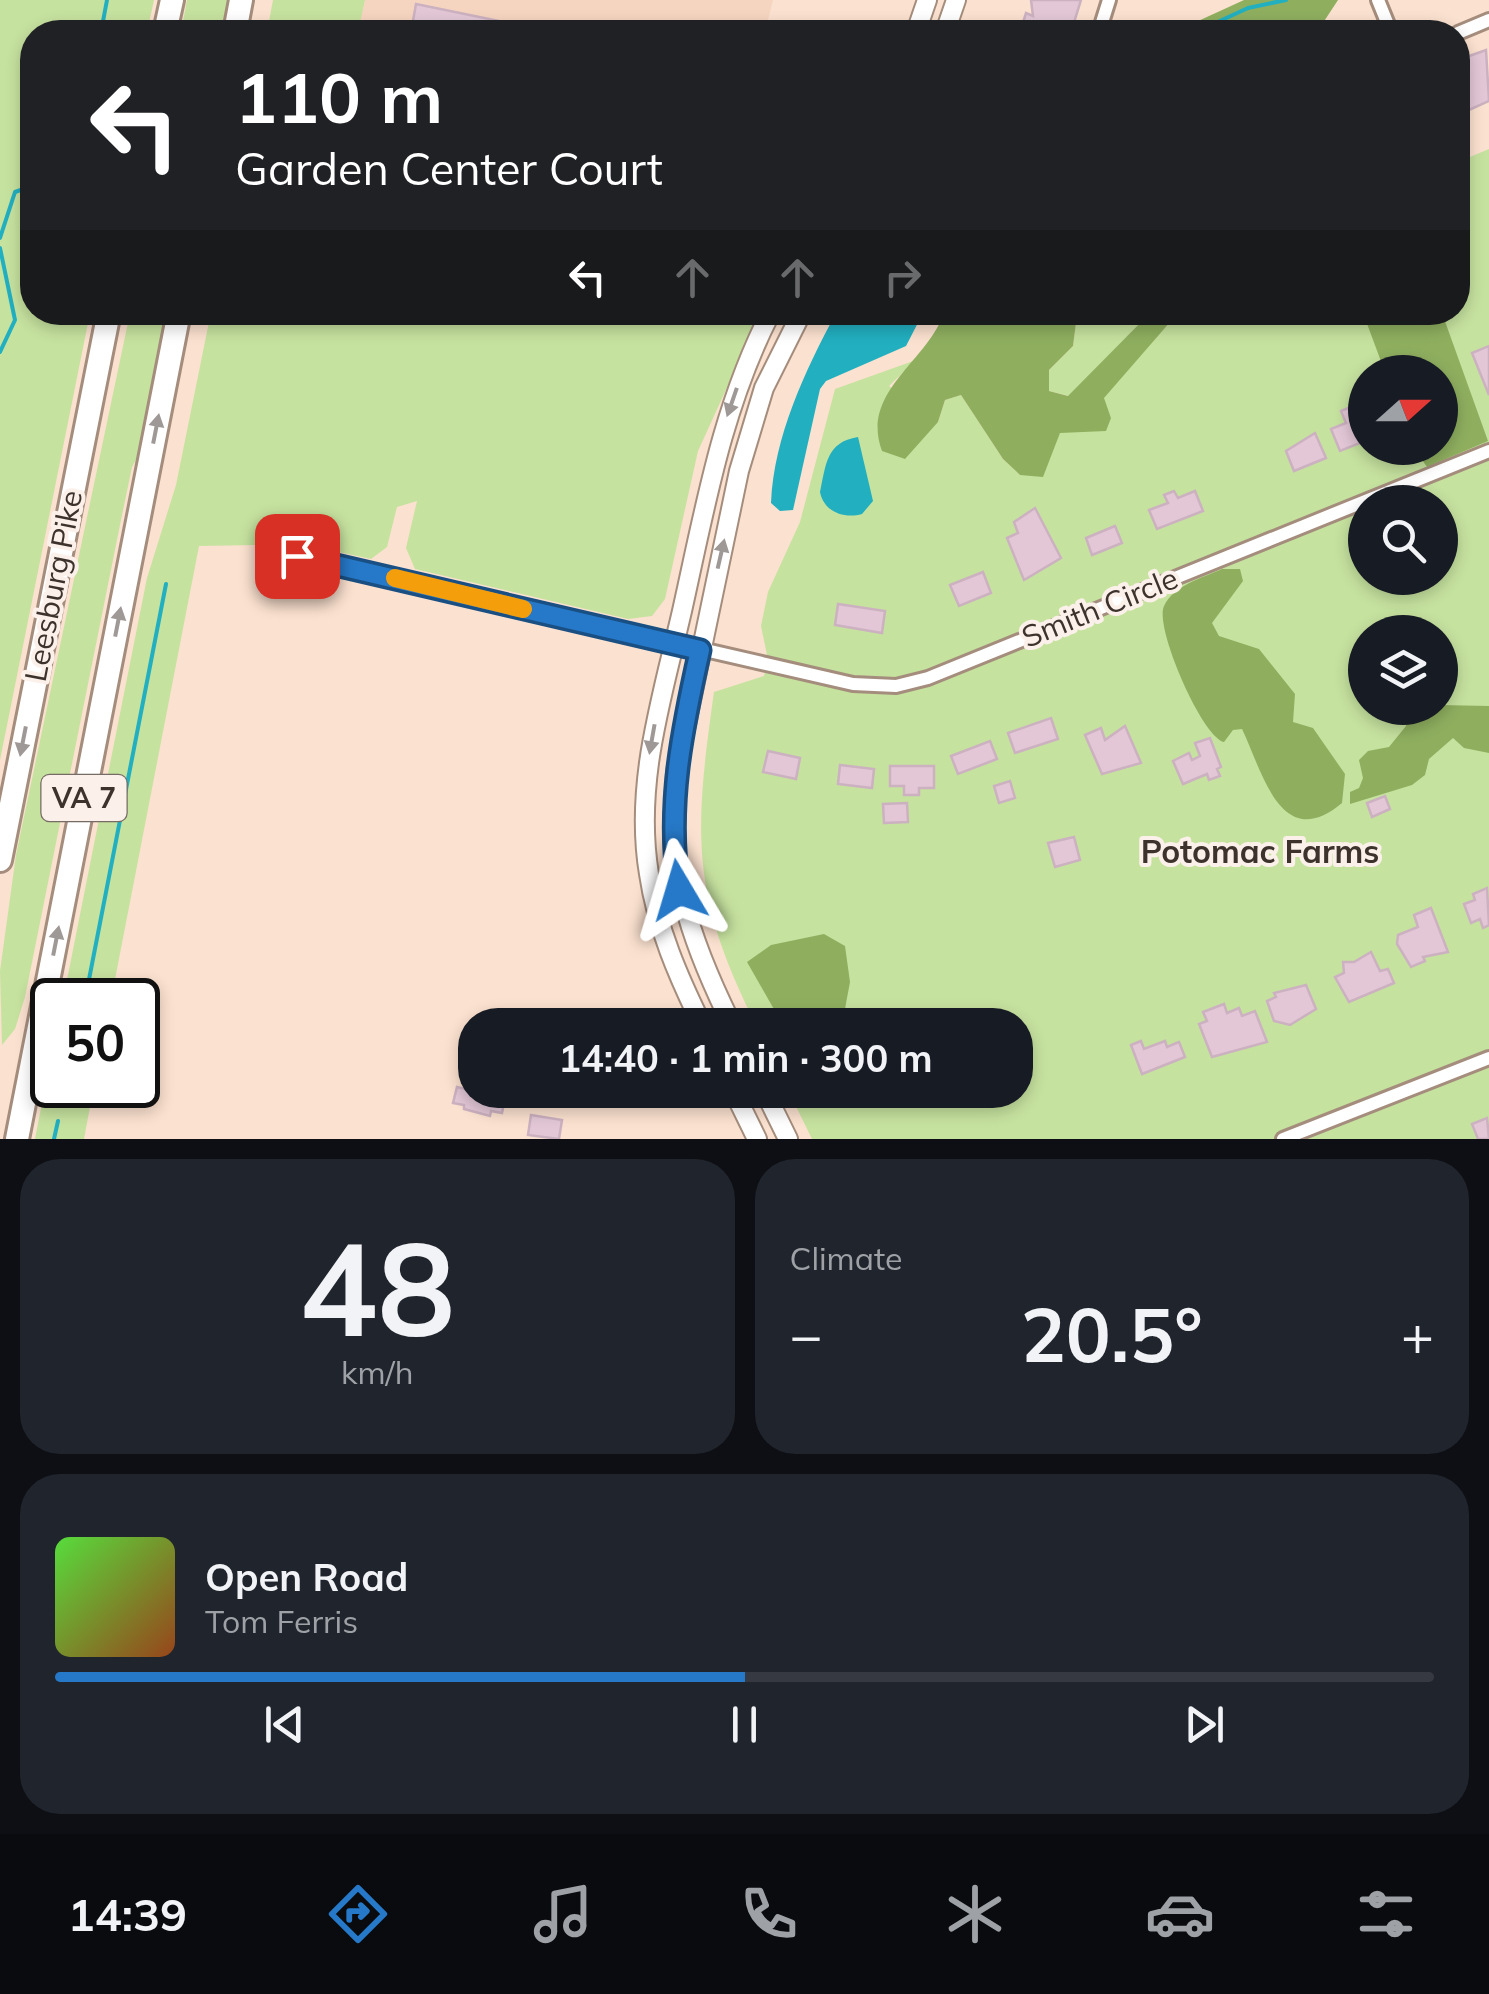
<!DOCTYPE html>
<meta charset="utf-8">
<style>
body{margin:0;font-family:Mulish,sans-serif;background:#20242c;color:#f1f3f6;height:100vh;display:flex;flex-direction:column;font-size:38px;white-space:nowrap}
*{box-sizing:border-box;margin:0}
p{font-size:32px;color:#9ea1a6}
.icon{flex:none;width:55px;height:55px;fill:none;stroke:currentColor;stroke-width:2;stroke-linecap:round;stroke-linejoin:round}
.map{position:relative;height:1139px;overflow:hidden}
.details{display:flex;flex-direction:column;gap:20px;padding:20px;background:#0d0f14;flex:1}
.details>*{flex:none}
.top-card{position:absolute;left:20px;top:20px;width:1450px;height:305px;border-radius:40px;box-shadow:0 5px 15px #0003;background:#202124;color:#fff;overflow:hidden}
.needle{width:65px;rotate:69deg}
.buttons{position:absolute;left:1348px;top:355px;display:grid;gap:20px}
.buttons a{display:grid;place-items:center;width:110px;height:110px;border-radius:50%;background:#171b24;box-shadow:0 5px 15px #0003;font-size:50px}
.speed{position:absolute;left:30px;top:978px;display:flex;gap:20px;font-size:50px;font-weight:700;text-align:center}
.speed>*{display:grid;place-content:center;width:130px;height:130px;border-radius:50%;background:#171b24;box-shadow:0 5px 15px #0003;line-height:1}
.speed .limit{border:5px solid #111;border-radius:15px;background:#fff;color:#111}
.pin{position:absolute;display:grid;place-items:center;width:85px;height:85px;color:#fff;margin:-42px;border-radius:20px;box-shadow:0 5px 15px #0006}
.me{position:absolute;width:110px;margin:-55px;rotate:353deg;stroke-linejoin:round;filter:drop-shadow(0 0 8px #0008)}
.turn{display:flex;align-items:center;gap:35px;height:210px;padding:0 50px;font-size:45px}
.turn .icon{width:130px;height:130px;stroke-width:2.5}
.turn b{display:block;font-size:70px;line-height:85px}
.lanes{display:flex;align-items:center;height:95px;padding:0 50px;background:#0003;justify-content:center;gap:50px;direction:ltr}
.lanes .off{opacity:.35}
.big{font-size:75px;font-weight:700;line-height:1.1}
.details .tile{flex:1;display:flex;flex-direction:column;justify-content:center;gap:15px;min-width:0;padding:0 35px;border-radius:40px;background:#20242c}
.details .dial{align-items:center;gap:0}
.dial b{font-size:130px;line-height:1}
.song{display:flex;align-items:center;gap:30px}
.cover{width:120px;height:120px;border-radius:15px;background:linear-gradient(135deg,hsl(110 70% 55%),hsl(20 70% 35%))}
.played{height:10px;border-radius:5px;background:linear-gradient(90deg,#2679c8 50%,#363941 50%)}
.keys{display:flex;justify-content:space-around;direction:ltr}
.heat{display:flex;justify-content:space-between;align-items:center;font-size:55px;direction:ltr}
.details .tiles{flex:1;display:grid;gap:20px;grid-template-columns:1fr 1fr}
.tile:last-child{grid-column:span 2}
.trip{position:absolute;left:458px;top:1008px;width:575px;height:100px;border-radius:40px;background:#171b24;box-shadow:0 5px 15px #0003;font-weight:700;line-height:100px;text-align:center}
.dock{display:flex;height:160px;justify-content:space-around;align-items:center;background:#090b0e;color:#9ea1a6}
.dock .icon{width:70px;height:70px}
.dock .selected{color:#2679c8}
.dock b{font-size:45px;color:#f1f3f6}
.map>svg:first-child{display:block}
.built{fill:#f6d5c0}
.green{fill:#c6e29f;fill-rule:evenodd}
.forest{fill:#8faf5f}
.water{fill:#22afc0}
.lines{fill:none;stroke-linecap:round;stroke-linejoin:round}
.stream{stroke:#22afc0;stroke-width:4}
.building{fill:#e3c7d7;stroke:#ccb1c0;stroke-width:2.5}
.minor-casing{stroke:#a58d7d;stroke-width:18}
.secondary-casing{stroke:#a58d7d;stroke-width:22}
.motorway-casing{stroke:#a58d7d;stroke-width:28}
.minor{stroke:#fff;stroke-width:12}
.secondary{stroke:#fff;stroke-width:18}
.motorway{stroke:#fff;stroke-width:22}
.oneway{fill:#9e9996}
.route-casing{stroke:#194f82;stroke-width:25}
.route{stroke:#2679c8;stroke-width:18}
.slow{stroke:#f59e0b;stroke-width:18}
.labels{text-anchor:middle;stroke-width:8;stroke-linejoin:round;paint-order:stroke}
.shield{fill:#fcf1ea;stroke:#766c65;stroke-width:2.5}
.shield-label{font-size:28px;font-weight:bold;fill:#3d332c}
.street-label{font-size:30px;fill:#3d332c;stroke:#fcf1ea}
.neighbourhood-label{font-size:32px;font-weight:bold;fill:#3d332c;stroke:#fcf1ea}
</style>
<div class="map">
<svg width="1489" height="1139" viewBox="0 0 1489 1139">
<rect width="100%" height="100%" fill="#fbe1cf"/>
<path class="built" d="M365,0H773L765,32H358Z"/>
<g class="green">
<path d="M0,0H154L147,32H32V312L90,313L0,760Z"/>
<path d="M187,0H231L224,32H181Z"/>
<path d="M273,0H365L358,32H267Z"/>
<path d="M1489,149V1139H812L788,1090H1015V1025H756C690,893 694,834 714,692L764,676L768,660L761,626L768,592L800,522L835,389L916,360L889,386L938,422L945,400L961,395L1003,459L1020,475L1060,433L1111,418L1103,398L1178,313L1458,312V162ZM1365,372H1440V448H1365ZM1365,502H1440V578H1365ZM1365,632H1440V708H1365Z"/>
<path d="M211,312L761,313L698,451L665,599L652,616L628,619L415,569L406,548L417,501L397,507L387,547L371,559L329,550L295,525L279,528L263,545L199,546L111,1000H63L147,578L176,485Z"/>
<path d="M1083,312L1150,313L1069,396L1049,391V370L1073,346L1077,315Z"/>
<path d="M130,313H168L140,453L132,467L121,520L25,997L15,1029L2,1045L0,971L16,855Z"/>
<path d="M52,1051V1085H94L84,1139H35Z"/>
</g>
<g class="forest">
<path d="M1244,0H1338L1317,32H1185L1196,22Z"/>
<path d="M944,313H1060L1064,321L1077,315L1073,346L1049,370V391L1068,396L1150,313H1178L1104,398L1111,418L1106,431L1060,433L1043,477L1020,475L1003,459L961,395L945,400L938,422L905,459L882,451C860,392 927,362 944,313Z"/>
<path d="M1363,313H1442L1488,441L1427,467L1414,448H1440V372H1385Z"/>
<path d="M1222,569H1240L1243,581L1212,623L1219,636L1259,649L1295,694L1293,722L1313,728L1345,774L1342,803C1281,854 1263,773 1242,729L1233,730L1224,742C1202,737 1154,627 1164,606C1174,585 1202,578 1222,569Z"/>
<path d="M1440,705L1489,706V753L1464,748L1453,738L1429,759L1425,775L1412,785L1350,804V792L1359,788L1363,778L1359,760L1368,751L1389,747L1406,726L1405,716L1415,708Z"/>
<path d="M824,934L845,946L850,982L842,1025H783L747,962L771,945Z"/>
</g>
<g class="water">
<path d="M836,313H923L906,346L826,381L820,389L793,510L780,511L771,503C774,436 805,371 836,313Z"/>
<path d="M858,437L873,501L862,514C844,519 824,512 820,492C826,465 826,442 858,437Z"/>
</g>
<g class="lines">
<g class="stream">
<path d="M101,32L107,0"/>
<path d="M1196,32L1248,8L1286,0"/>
<path d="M0,238L15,192L32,186"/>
<path d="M0,248L15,320L0,352"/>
<path d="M85,1000L166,584"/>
<path d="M54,1139L58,1121"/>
</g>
</g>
<g class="building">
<path d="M1031,0H1081L1071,32H1020L1026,13L1033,16Z"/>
<path d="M416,4L553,32H411Z"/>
<path d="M1486,50L1489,101L1458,115V60Z"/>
<path d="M1489,346V395L1472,353Z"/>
<path d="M1358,404L1365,441L1340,451L1331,429L1346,423L1341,411Z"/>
<path d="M1315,433L1326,458L1294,471L1286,451Z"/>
<path d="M1174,491L1178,498L1195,491L1203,511L1157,529L1149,510L1168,503L1164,495Z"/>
<path d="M1035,508L1061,558L1024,580L1007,538L1018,533L1014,522Z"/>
<path d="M1115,526L1122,543L1092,555L1086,538Z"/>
<path d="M983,572L991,593L959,606L950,585Z"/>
<path d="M838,604L885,611L882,633L835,625Z"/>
<path d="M1051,718L1058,739L1015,753L1008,733Z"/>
<path d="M1125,726L1141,763L1102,774L1085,735L1101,728L1105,740Z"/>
<path d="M1210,738L1221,767L1217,769L1220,776L1209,780L1207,774L1183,784L1173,761L1189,753L1192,760L1200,756L1195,743Z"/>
<path d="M990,741L997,759L958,774L951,756Z"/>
<path d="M768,751L800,758L796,779L763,772Z"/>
<path d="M840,765L874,769L872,788L838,784Z"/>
<path d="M890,766H934V788H919V795H904V786H890Z"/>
<path d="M1010,781L1015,798L999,803L994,786Z"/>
<path d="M1385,796L1390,809L1372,817L1367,803Z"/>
<path d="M907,803L908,822L884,823L883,804Z"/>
<path d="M1074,837L1080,860L1055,867L1048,843Z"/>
<path d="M1487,888L1489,925L1483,928L1480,919L1471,923L1464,904L1475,900L1473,894Z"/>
<path d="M1431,908L1448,952L1423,957L1425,961L1411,967L1397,944L1398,935L1418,927L1414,915Z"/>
<path d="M1371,952L1380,971L1388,969L1394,983L1349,1002L1335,977L1344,973L1343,962H1354Z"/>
<path d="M1306,985L1316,1009L1290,1025L1274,1021L1267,1001L1276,997L1274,993Z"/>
<path d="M1224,1004L1227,1013L1239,1008L1242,1016L1255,1011L1267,1042L1212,1057L1199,1024L1207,1021L1203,1012Z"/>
<path d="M1141,1041L1144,1049L1165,1041L1167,1047L1179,1042L1185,1057L1142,1074L1131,1045Z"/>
<path d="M457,1087L505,1098L502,1113L491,1111L490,1116L464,1109V1105L453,1103Z"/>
<path d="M531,1115L562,1120L559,1139L528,1135Z"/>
<path d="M1487,1118L1489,1139H1478L1472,1124Z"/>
</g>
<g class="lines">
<defs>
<g id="minor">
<path d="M1378,0L1391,32"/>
<path d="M1099,32L1109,0"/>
<path d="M1458,33L1489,20"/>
<path d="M297,556L853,684L896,686L928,678L1489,451"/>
<path d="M1283,1139L1489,1058"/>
</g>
<g id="secondary">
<path d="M916,32L927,0"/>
<path d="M945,32L956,0"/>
<path d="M702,1025C678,976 657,928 649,874C634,784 662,698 682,611C705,508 722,407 771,312"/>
<path d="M732,1025C688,936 667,872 676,772L739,471L764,388L802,312"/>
<path d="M733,1090L757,1139"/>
<path d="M764,1090L788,1139"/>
</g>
<g id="motorway">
<path d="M165,32L172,0"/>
<path d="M235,32L241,0"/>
<path d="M0,860L109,312"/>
<path d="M17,1139L179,312"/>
</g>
</defs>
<use href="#minor" class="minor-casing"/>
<use href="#secondary" class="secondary-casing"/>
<use href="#motorway" class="motorway-casing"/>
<use href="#minor" class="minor"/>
<use href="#secondary" class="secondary"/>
<use href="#motorway" class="motorway"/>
</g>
<defs><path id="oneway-solid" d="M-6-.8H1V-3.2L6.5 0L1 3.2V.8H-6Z" transform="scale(2.5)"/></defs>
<g class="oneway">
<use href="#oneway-solid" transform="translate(732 402) rotate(109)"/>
<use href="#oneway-solid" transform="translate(156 429) rotate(-79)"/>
<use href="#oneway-solid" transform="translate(721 554) rotate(-77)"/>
<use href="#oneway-solid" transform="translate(118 622) rotate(-79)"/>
<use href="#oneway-solid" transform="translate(652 739) rotate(100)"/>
<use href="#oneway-solid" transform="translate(23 741) rotate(101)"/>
<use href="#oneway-solid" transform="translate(56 941) rotate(-79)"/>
</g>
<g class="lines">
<defs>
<path id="route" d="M297,556L700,650C682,730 666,807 679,890"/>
</defs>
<use href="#route" class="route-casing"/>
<use href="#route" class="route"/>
<path class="slow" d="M395,578L523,609"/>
</g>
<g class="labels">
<rect class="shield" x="41.5" y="775" width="85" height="46" rx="8"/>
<g class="shield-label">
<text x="84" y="808">VA 7</text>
</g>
<g class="street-label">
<text transform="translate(54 586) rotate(-79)" y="10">Leesburg Pike</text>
<text transform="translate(1100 608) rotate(-22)" y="10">Smith Circle</text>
</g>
<g class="neighbourhood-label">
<text x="1260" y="863">Potomac Farms</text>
</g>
</g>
</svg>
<div class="buttons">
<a><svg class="needle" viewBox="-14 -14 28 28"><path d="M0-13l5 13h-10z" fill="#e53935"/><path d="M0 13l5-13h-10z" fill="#9ea1a6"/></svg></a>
<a><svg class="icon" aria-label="search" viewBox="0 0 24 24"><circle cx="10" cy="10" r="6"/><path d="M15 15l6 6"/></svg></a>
<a><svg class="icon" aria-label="layers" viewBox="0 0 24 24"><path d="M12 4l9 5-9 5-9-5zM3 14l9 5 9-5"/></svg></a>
</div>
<div class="speed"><div class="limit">50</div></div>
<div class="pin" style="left:297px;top:556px;background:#d93025"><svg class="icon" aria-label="arrive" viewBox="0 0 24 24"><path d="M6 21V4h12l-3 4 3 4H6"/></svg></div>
<svg class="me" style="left:679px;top:890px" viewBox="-20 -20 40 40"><path d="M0-17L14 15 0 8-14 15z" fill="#2679c8" stroke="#fff" stroke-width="4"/></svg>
<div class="trip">14:40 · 1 min · 300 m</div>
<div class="top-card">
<div class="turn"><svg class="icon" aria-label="left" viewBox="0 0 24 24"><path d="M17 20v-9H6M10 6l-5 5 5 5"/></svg><div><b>110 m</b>Garden Center Court</div></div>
<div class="lanes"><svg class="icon" aria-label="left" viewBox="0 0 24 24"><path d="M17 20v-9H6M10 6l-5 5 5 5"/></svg><svg class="icon off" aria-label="ahead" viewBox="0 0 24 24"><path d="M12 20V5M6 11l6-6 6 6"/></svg><svg class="icon off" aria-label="ahead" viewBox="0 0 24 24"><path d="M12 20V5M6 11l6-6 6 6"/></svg><svg class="icon off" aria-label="right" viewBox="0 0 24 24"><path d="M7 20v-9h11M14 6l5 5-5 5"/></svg></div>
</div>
</div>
<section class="details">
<div class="tiles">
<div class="tile dial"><b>48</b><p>km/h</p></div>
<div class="tile"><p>Climate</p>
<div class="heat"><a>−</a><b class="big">20.5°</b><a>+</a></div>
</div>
<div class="tile">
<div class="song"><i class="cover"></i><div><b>Open Road</b><p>Tom Ferris</p></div></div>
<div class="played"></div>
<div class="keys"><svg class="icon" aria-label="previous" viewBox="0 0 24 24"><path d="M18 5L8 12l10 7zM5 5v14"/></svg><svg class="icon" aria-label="pause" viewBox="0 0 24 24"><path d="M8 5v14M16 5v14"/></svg><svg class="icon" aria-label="next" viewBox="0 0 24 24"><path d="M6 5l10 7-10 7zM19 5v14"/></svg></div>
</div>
</div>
</section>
<nav class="dock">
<b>14:39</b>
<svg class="icon selected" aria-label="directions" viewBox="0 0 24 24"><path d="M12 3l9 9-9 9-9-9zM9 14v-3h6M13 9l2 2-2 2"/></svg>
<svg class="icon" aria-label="music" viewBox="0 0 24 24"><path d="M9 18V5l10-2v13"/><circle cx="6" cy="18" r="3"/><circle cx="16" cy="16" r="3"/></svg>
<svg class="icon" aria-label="phone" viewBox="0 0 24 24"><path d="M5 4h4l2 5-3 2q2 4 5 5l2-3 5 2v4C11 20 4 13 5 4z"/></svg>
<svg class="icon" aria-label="climate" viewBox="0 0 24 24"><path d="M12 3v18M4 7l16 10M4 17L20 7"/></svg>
<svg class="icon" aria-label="car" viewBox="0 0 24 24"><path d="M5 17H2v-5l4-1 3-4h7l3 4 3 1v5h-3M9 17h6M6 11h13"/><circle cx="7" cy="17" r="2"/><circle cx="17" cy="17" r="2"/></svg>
<svg class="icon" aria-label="filters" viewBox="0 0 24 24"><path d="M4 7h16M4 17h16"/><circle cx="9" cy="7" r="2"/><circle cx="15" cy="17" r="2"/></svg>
</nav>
